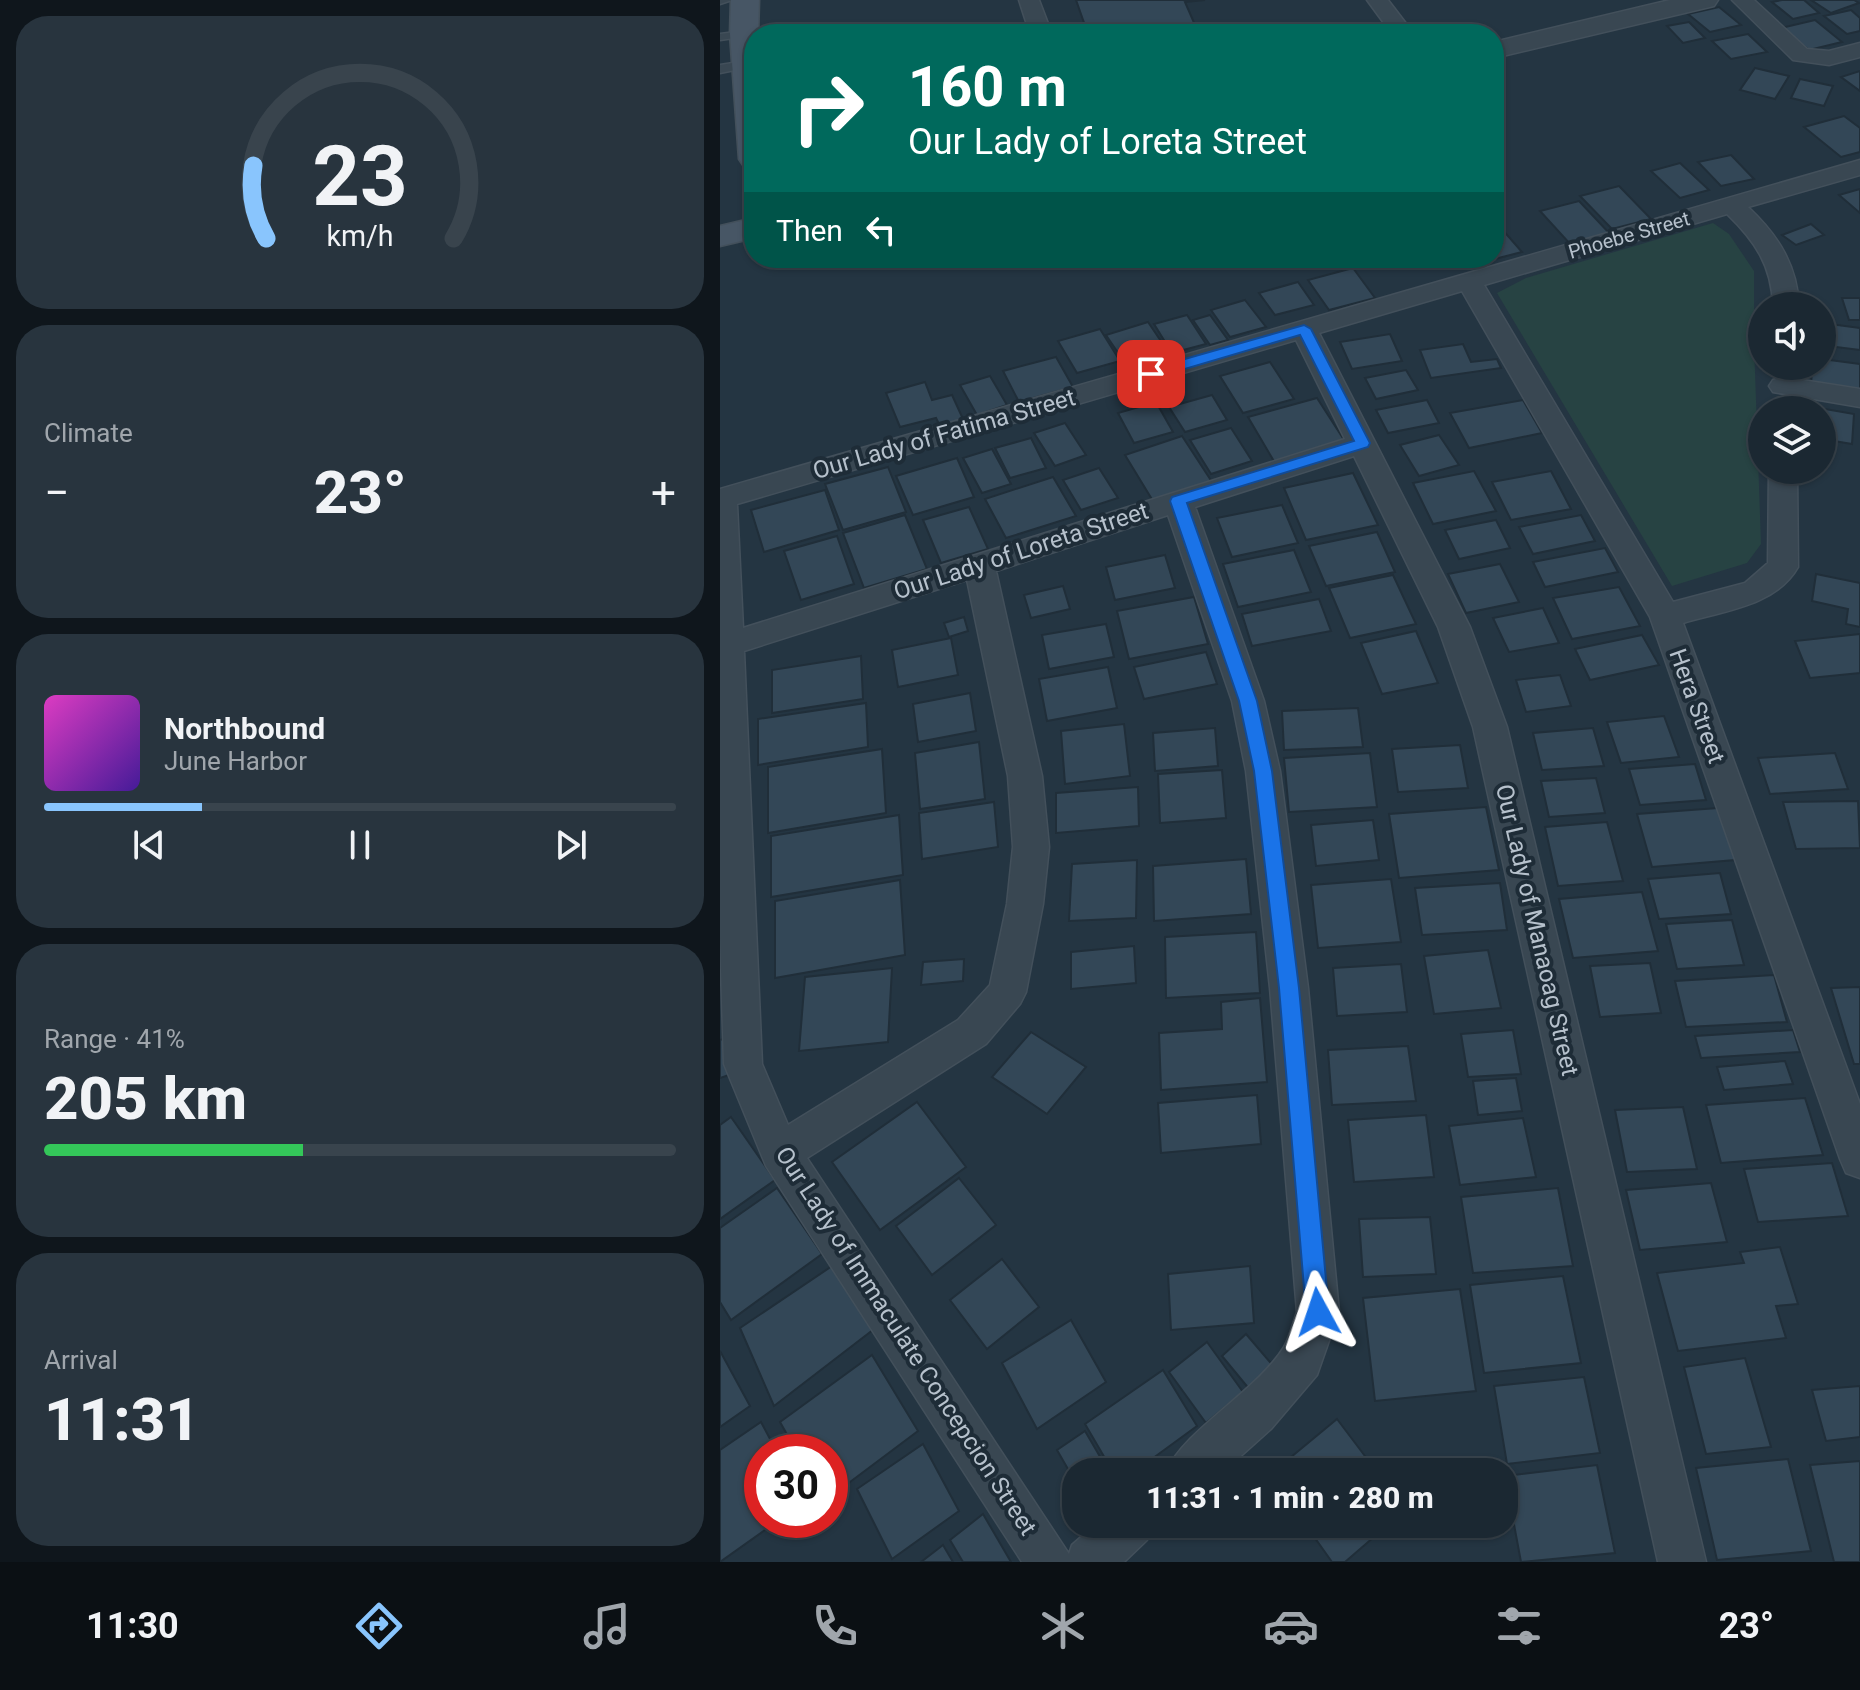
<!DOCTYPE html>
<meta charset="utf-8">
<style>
body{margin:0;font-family:Roboto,sans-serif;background:#28343e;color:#f1f3f6;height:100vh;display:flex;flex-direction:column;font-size:30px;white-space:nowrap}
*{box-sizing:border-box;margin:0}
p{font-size:26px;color:#a0a6ac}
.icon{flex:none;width:44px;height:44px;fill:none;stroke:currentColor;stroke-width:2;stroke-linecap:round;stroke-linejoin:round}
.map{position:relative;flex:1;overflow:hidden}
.panel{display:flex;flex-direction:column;gap:16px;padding:16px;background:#0f161c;width:720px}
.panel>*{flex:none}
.top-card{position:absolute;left:24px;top:24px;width:760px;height:244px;border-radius:32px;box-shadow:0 2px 6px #0004,0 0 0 2px #39444d;background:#00695c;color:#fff;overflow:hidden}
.buttons{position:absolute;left:1028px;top:292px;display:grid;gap:16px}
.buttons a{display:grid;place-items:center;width:88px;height:88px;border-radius:50%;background:#1b2832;box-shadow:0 2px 6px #0004,0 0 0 2px #39444d;font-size:40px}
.speed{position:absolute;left:24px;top:1434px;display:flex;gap:16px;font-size:40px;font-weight:700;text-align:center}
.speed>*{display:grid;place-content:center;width:104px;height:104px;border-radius:50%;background:#1b2832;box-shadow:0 2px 6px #0004,0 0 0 2px #39444d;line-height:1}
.speed .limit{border:12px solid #d22;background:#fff;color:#111}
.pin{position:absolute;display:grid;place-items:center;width:68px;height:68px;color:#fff;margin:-34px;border-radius:16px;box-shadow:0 4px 12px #0006}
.me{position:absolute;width:88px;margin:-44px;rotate:355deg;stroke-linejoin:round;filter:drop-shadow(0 0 6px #0008)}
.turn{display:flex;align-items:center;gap:28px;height:168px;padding:0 32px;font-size:36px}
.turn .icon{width:104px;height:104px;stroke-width:2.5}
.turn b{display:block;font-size:56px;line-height:68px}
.then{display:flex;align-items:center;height:76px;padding:0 32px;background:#0003;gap:16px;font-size:30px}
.big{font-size:60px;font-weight:800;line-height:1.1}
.panel .tile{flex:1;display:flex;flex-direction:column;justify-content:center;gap:12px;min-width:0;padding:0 28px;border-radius:32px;background:#28343e}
.panel .dial{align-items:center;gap:0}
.dial svg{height:208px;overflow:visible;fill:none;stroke:#39444d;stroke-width:7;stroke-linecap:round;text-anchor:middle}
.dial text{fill:#f1f3f6;stroke:none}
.song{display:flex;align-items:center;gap:24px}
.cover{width:96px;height:96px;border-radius:12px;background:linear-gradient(135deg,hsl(310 70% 55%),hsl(260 70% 35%))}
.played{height:8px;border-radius:4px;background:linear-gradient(90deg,#89c5fd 25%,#39444d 25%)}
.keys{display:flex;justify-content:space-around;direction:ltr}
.heat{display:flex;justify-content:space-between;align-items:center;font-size:44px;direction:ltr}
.charge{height:12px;border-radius:6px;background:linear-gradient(90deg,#34c759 41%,#39444d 0)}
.trip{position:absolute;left:342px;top:1458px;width:456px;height:80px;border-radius:32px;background:#1b2832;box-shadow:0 2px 6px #0004,0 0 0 2px #39444d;font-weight:800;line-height:80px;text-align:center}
.tab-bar{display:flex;height:128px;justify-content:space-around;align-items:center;background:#0b1014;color:#a0a6ac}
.tab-bar .icon{width:56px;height:56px}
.tab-bar .selected{color:#89c5fd}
.tab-bar b{font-size:36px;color:#f1f3f6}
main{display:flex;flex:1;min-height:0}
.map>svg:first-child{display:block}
.green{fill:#274343}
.building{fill:#334757;stroke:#202e39;stroke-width:2}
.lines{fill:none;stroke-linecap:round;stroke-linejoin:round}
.service-casing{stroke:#43505b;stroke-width:3}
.minor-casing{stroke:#43505b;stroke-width:3}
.tertiary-casing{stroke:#43505b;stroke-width:3}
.secondary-casing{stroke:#43505b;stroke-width:3}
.service{fill:#394752;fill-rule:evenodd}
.minor{fill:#394752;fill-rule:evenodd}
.tertiary{fill:#394752;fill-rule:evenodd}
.secondary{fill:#475665;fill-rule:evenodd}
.route{fill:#1a73e8;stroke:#114b97;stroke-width:2}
.labels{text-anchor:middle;stroke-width:8;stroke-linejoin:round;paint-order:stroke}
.far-street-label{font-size:20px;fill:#b6c1cc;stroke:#1e2c37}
.street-label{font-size:24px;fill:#b6c1cc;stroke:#1e2c37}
</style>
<main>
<section class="panel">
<div class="tile dial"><svg viewBox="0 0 100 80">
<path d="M14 69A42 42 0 1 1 86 69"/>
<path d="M14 69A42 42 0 0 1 9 41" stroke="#89c5fd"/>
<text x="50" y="56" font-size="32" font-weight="700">23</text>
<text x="50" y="72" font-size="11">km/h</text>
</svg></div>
<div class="tile"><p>Climate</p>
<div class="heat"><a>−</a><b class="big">23°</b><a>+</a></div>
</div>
<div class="tile">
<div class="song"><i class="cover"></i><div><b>Northbound</b><p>June Harbor</p></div></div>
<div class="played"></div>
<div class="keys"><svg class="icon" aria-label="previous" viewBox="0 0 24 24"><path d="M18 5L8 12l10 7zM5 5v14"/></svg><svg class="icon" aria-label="pause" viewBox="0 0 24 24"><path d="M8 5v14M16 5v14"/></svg><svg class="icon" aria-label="next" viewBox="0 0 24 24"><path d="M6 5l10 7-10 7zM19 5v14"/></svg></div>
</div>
<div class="tile"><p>Range · 41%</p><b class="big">205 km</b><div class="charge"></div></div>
<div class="tile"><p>Arrival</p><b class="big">11:31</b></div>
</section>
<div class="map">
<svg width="1140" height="1562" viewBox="0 0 1140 1562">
<rect width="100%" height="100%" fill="#243542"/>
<path class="green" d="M993,223L1009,234L1034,271V343L1041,544L1027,563L952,586L777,293L806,278Z"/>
<g class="building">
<path d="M356,0H485L465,2L479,34H368Z"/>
<path d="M1062,0H1084L1099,13L1073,19L1052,2Z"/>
<path d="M1091,0H1134L1139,3L1111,13Z"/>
<path d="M999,7L1021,25L990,32L968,14Z"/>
<path d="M1131,10L1140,18V31L1127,34L1104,16Z"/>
<path d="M1095,20L1122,42L1089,50L1061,28Z"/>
<path d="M969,22L985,38L963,43L947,26Z"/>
<path d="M1028,34L1047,52L1011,59L992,41Z"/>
<path d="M1035,68L1069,76L1055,99L1020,90Z"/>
<path d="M1140,71V91L1121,77Z"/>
<path d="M1080,79L1113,86L1104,106L1071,98Z"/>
<path d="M1124,116L1140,128V152L1121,157L1084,127Z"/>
<path d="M1011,155L1034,179L1001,186L978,162Z"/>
<path d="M960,163L989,190L960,198L931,171Z"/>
<path d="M899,186L931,219L892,229L860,196Z"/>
<path d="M1140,189V213L1119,195Z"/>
<path d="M859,201L891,235L851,245L820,211Z"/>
<path d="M775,221L802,252L759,263L755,258H774Z"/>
<path d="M1091,224L1104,235L1076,245L1062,235Z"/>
<path d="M633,268L655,298L609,310L588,280Z"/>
<path d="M578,282L594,305L555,315L539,293Z"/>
<path d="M1122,298H1140V320H1129Z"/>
<path d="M525,300L546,327L510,337L491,310Z"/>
<path d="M467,315L486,344L452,353L434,324Z"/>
<path d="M490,315L508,340L490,345L473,320Z"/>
<path d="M428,322L451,356L409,369L386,335Z"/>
<path d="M1110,324L1140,328V350L1108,346Z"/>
<path d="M380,329L400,361L357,373L338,341Z"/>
<path d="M670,334L682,361L632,369L620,342Z"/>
<path d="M743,344L751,362L777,359L781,368L711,378L700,350Z"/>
<path d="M336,357L353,387L299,402L283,371Z"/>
<path d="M1102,359L1140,364V395L1091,388L1092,366H1102Z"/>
<path d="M550,362L574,399L523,413L500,376Z"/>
<path d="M686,370L698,390L656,399L645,378Z"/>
<path d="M270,376L287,405L257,415L240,385Z"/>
<path d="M205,382L212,400L232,395L243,419L220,426L216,418L180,427L166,393Z"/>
<path d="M492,395L507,420L465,432L449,407Z"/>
<path d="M597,398L626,443L555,463L528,417Z"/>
<path d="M707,400L719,423L668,433L656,410Z"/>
<path d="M803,400L822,433L749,448L730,413Z"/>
<path d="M436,402L453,432L414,443L398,413Z"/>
<path d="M1088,406L1134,414L1132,444L1102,439V410H1088Z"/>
<path d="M345,423L366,455L335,466L314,433Z"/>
<path d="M511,428L532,461L491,474L470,440Z"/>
<path d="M719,435L739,465L699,476L680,445Z"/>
<path d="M462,436L492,482L433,501L405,455Z"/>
<path d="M311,438L326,468L290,478L275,448Z"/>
<path d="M272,449L291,484L262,493L243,458Z"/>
<path d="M237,458L254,497L193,515L176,476Z"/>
<path d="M168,467L186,512L123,530L105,484Z"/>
<path d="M379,468L398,498L361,510L343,480Z"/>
<path d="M754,471L776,511L713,524L693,483Z"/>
<path d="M831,471L851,509L791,520L772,482Z"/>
<path d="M633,473L658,525L586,540L564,488Z"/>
<path d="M333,477L356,516L286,538L265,499Z"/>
<path d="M105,490L119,530L44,552L31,510Z"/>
<path d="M562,505L578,543L512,557L497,518Z"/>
<path d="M249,507L268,549L221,563L203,520Z"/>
<path d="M185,515L207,569L144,588L123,533Z"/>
<path d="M861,515L875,541L813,554L799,527Z"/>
<path d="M776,520L790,548L739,559L725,530Z"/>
<path d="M657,532L675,572L606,586L589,546Z"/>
<path d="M117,536L134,584L81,600L64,551Z"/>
<path d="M885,548L898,572L825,587L813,562Z"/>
<path d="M574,550L591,592L518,607L503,564Z"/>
<path d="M445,555L455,588L395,600L386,567Z"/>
<path d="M780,564L799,602L746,613L728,574Z"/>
<path d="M1096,574L1140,583V627L1126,624L1128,609L1092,601Z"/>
<path d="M673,575L696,624L630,638L609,588Z"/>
<path d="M343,586L350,609L311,618L304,595Z"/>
<path d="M899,587L920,626L852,639L833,598Z"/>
<path d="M474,597L488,644L409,659L397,611Z"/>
<path d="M599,599L611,631L532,646L522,614Z"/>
<path d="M823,608L839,643L789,652L773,618Z"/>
<path d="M244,617L248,631L229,637L224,623Z"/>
<path d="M386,624L394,657L329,669L322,635Z"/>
<path d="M696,631L718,683L662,694L641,643Z"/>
<path d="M1140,634V673L1090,678L1075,641Z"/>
<path d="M922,635L939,665L870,680L855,649Z"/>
<path d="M231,638L238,675L178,687L172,650Z"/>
<path d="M486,652L497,684L424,699L414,667Z"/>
<path d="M141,656L143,699L52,713V670Z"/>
<path d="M388,667L397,708L327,721L319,679Z"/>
<path d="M840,675L851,706L806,712L796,680Z"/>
<path d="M250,693L256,731L198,742L193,704Z"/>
<path d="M146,703L148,747L38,765V719Z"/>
<path d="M638,708L643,747L564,750L562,711Z"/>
<path d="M944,716L959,757L901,763L887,722Z"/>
<path d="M404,724L410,776L345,784L341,731Z"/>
<path d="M495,728L498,766L435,771L433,733Z"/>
<path d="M873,728L884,766L822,770L813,733Z"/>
<path d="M259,742L265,799L200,809L195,753Z"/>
<path d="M740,745L748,788L678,792L672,749Z"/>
<path d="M162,749L166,813L48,833V767Z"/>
<path d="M650,753L657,807L569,812L564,758Z"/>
<path d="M1115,753L1128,789L1050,794L1038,758Z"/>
<path d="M975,764L986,800L920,805L909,769Z"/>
<path d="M502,770L506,818L440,823L438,774Z"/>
<path d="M876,778L885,813L829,817L821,781Z"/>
<path d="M418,787L419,826L336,833V793Z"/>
<path d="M1138,801L1140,848L1076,849L1063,802Z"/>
<path d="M274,802L278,847L202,859L199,813Z"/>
<path d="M766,807L779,870L679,878L669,814Z"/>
<path d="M998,808L1015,860L932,867L917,814Z"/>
<path d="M179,815L183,875L51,897V836Z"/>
<path d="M653,820L659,860L596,866L591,825Z"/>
<path d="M887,822L903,881L838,886L825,827Z"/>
<path d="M526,859L531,914L434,921L433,866Z"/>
<path d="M417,860L416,918L349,921L352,864Z"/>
<path d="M1000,873L1011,914L939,919L928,879Z"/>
<path d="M671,879L681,942L598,948L591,885Z"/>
<path d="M180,880L185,955L55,978V901Z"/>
<path d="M780,883L787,930L702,935L695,888Z"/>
<path d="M922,892L938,951L853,958L839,899Z"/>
<path d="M1012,920L1024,965L957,969L946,924Z"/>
<path d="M536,932L540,993L446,998L445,937Z"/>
<path d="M414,946L416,983L351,989V952Z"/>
<path d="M768,950L781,1008L714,1014L704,956Z"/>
<path d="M244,959L243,981L201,985L203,962Z"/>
<path d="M930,963L941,1013L880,1017L870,966Z"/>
<path d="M681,964L687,1012L617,1016L613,968Z"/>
<path d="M172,968L168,1042L79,1051L85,977Z"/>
<path d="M1054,975L1067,1022L966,1027L955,981Z"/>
<path d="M1140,987V1064H1134L1111,988Z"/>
<path d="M540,998L547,1082L441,1090L439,1033L502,1029L501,1002Z"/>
<path d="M793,1030L801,1074L748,1077L741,1034Z"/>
<path d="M1073,1030L1080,1052L981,1058L975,1036Z"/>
<path d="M311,1032L366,1067L327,1114L272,1077Z"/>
<path d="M3,1039L9,1075L0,1078V1040Z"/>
<path d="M688,1046L696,1101L612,1105L608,1050Z"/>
<path d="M1065,1061L1073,1084L1004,1090L997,1067Z"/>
<path d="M796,1078L802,1111L758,1115L753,1081Z"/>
<path d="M537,1095L541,1144L441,1153L438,1103Z"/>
<path d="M1085,1098L1103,1155L1001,1163L986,1105Z"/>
<path d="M197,1102L246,1167L160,1230L112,1162Z"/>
<path d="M963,1107L977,1169L907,1172L895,1110Z"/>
<path d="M706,1115L714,1177L634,1182L628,1120Z"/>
<path d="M11,1117L55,1180L0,1219V1125Z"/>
<path d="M803,1118L816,1177L740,1185L729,1126Z"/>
<path d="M1112,1163L1128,1216L1038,1222L1024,1169Z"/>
<path d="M239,1178L276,1225L212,1275L176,1226Z"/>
<path d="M991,1183L1007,1242L920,1250L906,1190Z"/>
<path d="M57,1188L102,1254L11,1320L0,1302V1228Z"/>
<path d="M838,1188L853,1266L753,1273L741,1197Z"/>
<path d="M710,1217L716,1274L643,1277L639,1219Z"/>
<path d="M1060,1247L1078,1304L1056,1306L1066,1338L958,1351L937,1273L1024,1263L1020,1252Z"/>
<path d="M282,1259L319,1307L267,1349L230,1300Z"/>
<path d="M118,1262L158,1326L54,1406L20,1328Z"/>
<path d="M530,1266L534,1323L451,1330L448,1274Z"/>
<path d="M843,1276L861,1363L764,1373L750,1285Z"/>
<path d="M740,1289L756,1391L655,1401L643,1298Z"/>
<path d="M351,1320L386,1382L317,1429L282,1363Z"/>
<path d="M526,1334L555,1368L530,1390L502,1356Z"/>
<path d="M487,1342L523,1392L486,1423L449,1372Z"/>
<path d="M0,1351L30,1406L0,1427Z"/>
<path d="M152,1355L198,1431L110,1497V1452H77L60,1422Z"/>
<path d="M1025,1358L1051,1447L986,1454L964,1367Z"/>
<path d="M443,1370L477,1426L414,1472H393L365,1424Z"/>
<path d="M864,1377L880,1453L787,1464L774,1386Z"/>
<path d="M1140,1386V1437L1106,1441L1092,1390Z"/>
<path d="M617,1419L657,1472H553Z"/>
<path d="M41,1422L57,1452H42V1520H59L0,1562V1450Z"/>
<path d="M365,1431L389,1472H356V1483L337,1450Z"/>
<path d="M203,1444L239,1511L172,1559L137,1489Z"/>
<path d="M1068,1459L1091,1551L997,1560L976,1468Z"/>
<path d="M1140,1461V1562H1114L1090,1465Z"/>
<path d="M877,1465L895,1553L801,1562L785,1476Z"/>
<path d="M263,1514L291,1562H243L230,1540Z"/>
<path d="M585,1524H669L625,1562H612Z"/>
<path d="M223,1545L233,1562H201Z"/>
</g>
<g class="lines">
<defs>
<g id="service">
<path d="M0,0H12L0,4Z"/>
<path d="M24,31L28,32V36L0,40V34Z"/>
<path d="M26,61L32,65L30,67L0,73V65Z"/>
</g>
<g id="minor">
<path d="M299,0H319L332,34H310Z"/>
<path d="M647,0H668L694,34H672Z"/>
<path d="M1012,0H1034L1087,49L1109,51L1140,43V57L1109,65L1073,60Z"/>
<path d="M1140,160V175L1028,207C1058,235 1077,265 1079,306H1053C1052,266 1035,241 1007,214L764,285L953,602L1025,583L1048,563L1049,470H1077L1078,567C1056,606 1003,611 963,623L1140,1104V1178L1126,1173L1120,1159L930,617L742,291L599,333L750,627L787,727L986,1562H938L753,727L718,627L634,456L475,507L544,701L560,771L588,988L619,1312L597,1375L551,1429L503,1472H446C464,1430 537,1391 564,1347C570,1337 573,1323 577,1312L550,988L526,771L512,701L448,515L276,571L322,776L329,847L323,904L306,992L300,1004L266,1044L87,1158L349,1554L352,1545L376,1524H434L427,1540L404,1562H302L46,1166L4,1064L0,938V489ZM576,340L625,439L23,628L17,504ZM247,580L288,776L293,847L287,904L270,985L238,1020L68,1125L42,1064L24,651Z"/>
<path d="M1063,377L1140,389V407L1053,392L1049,386L1053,380Z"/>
</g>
<path id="tertiary" d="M950,0H998L994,6L774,58V42Z"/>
<g id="secondary">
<path d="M11,0H39L38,34H34V168L23,165L19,159L10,34Z"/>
<path d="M34,218V238L0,246V226Z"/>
</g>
</defs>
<use href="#service" class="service-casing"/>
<use href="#minor" class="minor-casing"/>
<use href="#tertiary" class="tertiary-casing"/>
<use href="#secondary" class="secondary-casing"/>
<use href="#service" class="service"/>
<use href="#minor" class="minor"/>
<use href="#tertiary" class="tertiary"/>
<use href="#secondary" class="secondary"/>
</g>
<path class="route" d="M584,325L591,329L650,443L648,447L467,503L537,701L552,771L579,988L609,1312L606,1320L598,1324L590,1320L586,1312L559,988L534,771L519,701L450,501L452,497L634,441L580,335L431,379L424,374L426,370Z"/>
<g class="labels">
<g class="far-street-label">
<text transform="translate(909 235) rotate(-16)" y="7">Phoebe Street</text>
</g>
<g class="street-label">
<text transform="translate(224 434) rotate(-16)" y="8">Our Lady of Fatima Street</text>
<text transform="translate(301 551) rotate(-18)" y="8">Our Lady of Loreta Street</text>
<text transform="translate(977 706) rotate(70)" y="8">Hera Street</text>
<text transform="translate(817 930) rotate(77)" y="8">Our Lady of Manaoag Street</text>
<text transform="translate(186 1341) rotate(57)" y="8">Our Lady of Immaculate Concepcion Street</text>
</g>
</g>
</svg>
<div class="buttons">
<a><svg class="icon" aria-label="sound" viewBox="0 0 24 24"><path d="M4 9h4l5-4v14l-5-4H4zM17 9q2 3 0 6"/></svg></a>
<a><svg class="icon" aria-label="layers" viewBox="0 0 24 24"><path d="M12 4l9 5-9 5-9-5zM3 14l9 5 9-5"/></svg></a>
</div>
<div class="speed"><div class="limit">30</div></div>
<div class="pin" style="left:431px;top:374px;background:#d93025"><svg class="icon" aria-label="arrive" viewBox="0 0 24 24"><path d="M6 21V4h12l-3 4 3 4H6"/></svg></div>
<svg class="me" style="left:598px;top:1312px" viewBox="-20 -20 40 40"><path d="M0-17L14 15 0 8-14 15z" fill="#1a73e8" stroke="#fff" stroke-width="4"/></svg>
<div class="trip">11:31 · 1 min · 280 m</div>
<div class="top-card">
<div class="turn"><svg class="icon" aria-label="right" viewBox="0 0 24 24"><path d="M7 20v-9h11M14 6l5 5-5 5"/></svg><div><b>160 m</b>Our Lady of Loreta Street</div></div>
<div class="then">Then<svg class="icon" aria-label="left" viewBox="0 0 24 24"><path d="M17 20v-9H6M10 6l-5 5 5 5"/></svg></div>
</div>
</div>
</main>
<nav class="tab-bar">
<b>11:30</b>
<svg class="icon selected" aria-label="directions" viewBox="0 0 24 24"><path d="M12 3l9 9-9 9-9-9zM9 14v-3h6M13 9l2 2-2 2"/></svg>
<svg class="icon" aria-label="music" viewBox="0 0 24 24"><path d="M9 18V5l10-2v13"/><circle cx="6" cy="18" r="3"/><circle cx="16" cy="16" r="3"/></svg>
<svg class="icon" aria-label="phone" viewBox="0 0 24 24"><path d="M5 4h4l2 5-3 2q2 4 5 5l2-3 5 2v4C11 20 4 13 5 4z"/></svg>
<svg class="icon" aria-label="climate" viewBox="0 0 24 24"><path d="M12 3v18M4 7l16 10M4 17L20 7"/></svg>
<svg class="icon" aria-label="car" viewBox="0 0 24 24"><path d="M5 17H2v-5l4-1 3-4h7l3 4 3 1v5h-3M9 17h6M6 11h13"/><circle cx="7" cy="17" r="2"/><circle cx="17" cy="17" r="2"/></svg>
<svg class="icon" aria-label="filters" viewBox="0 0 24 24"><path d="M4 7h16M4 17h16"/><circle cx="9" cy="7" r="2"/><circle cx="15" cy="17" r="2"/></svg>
<b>23°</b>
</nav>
